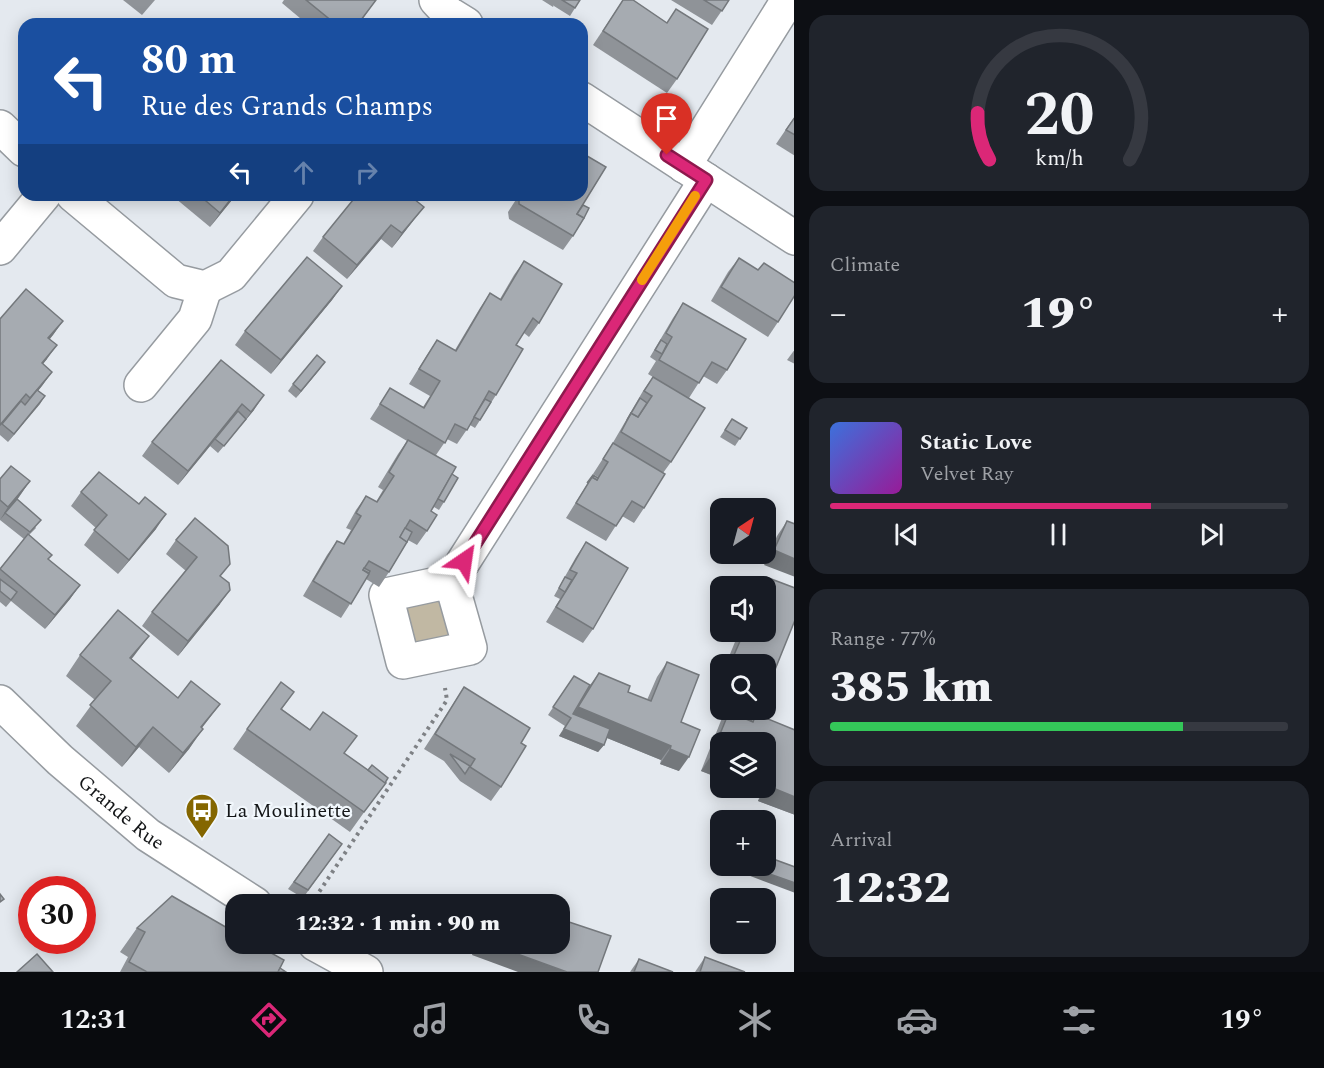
<!DOCTYPE html>
<meta charset="utf-8">
<style>
body{margin:0;font-family:Spectral,serif;background:#20242c;color:#f1f3f6;height:100vh;display:flex;flex-direction:column;font-size:22px;white-space:nowrap}
*{box-sizing:border-box;margin:0}
p{font-size:20px;color:#9ea1a6}
.icon{flex:none;width:33px;height:33px;fill:none;stroke:currentColor;stroke-width:2;stroke-linecap:round;stroke-linejoin:round}
.map{position:relative;flex:1;overflow:hidden}
.panel{display:flex;flex-direction:column;gap:15px;padding:15px;background:#0d0f14;width:530px}
.panel>*{flex:none}
.hud{position:absolute;left:18px;top:18px;width:570px;height:183px;border-radius:18px;box-shadow:0 3px 15px #0003;background:#1a4fa0;color:#fff;overflow:hidden}
.needle{width:39px;rotate:36deg}
.buttons{position:absolute;left:710px;top:498px;display:grid;gap:12px}
.buttons a{display:grid;place-items:center;width:66px;height:66px;border-radius:12px;background:#171b24;box-shadow:0 3px 15px #0003;font-size:30px}
.speed{position:absolute;left:18px;top:876px;display:flex;gap:12px;font-size:30px;font-weight:700;text-align:center}
.speed>*{display:grid;place-content:center;width:78px;height:78px;border-radius:50%;background:#171b24;box-shadow:0 3px 15px #0003;line-height:1}
.speed .limit{border:9px solid #d22;background:#fff;color:#111}
.pin{position:absolute;display:grid;place-items:center;width:51px;height:51px;color:#fff;margin:-62px -26px;border-radius:50% 50% 50% 0;rotate:-45deg;box-shadow:0 0 6px #0007}
.pin .icon{rotate:45deg}
.me{position:absolute;width:66px;margin:-33px;rotate:32deg;stroke-linejoin:round;filter:drop-shadow(0 0 4px #0008)}
.turn{display:flex;align-items:center;gap:21px;height:126px;padding:0 24px;font-size:27px}
.turn .icon{width:78px;height:78px;stroke-width:2.5}
.turn b{display:block;font-size:42px;line-height:51px}
.lanes{display:flex;align-items:center;height:57px;padding:0 24px;background:#0003;justify-content:center;gap:30px;direction:ltr}
.lanes .off{opacity:.35}
.big{font-size:45px;font-weight:800;line-height:1.1}
.panel .card{flex:1;display:flex;flex-direction:column;justify-content:center;gap:9px;min-width:0;padding:0 21px;border-radius:18px;background:#20242c}
.panel .dial{align-items:center;gap:0}
.dial svg{height:156px;overflow:visible;fill:none;stroke:#363941;stroke-width:7;stroke-linecap:round;text-anchor:middle}
.dial text{fill:#f1f3f6;stroke:none}
.song{display:flex;align-items:center;gap:18px}
.cover{width:72px;height:72px;border-radius:9px;background:linear-gradient(135deg,hsl(220 70% 55%),hsl(300 70% 35%))}
.played{height:6px;border-radius:3px;background:linear-gradient(90deg,#db2777 70%,#363941 70%)}
.keys{display:flex;justify-content:space-around;direction:ltr}
.heat{display:flex;justify-content:space-between;align-items:center;font-size:33px;direction:ltr}
.charge{height:9px;border-radius:4px;background:linear-gradient(90deg,#34c759 77%,#363941 0)}
.trip{position:absolute;left:225px;top:894px;width:345px;height:60px;border-radius:18px;background:#171b24;box-shadow:0 3px 15px #0003;font-weight:800;line-height:60px;text-align:center}
.dock{display:flex;height:96px;justify-content:space-around;align-items:center;background:#090b0e;color:#9ea1a6}
.dock .icon{width:42px;height:42px}
.dock .on{color:#db2777}
.dock b{font-size:27px;color:#f1f3f6}
main{display:flex;flex:1;min-height:0}
.map>svg:first-child{display:block}
.green{fill:#c1b8a3}
.lines{fill:none;stroke-linecap:round;stroke-linejoin:round}
.minor-casing{stroke:#969ba0;stroke-width:36}
.tertiary-casing{stroke:#969ba0;stroke-width:36}
.path{stroke:#7e8185;stroke-width:4;stroke-dasharray:3 4.5;stroke-linecap:butt}
.minor{stroke:#fff;stroke-width:33}
.tertiary{stroke:#fff;stroke-width:33}
.wall{fill:#8f9398}
.shaded-wall{fill:#74787c}
.building{fill:#a6abb1;stroke:#74787c;stroke-width:1.5}
.route-casing{stroke:#8e194d;stroke-width:15}
.route{stroke:#db2777;stroke-width:10}
.slow{stroke:#f59e0b;stroke-width:10}
.labels{text-anchor:middle;stroke-width:4.5;stroke-linejoin:round;paint-order:stroke}
.street-label{font-size:20px;fill:#131517;stroke:#f1f7fc}
.poi-label{font-size:20px;fill:#131517;stroke:#f1f7fc;text-anchor:start}
</style>
<main>
<div class="map">
<svg width="795" height="972" viewBox="0 0 795 972">
<rect width="100%" height="100%" fill="#e4e9ef"/>
<path class="green" d="M451,581L470,648L403,662L386,595Z"/>
<g class="lines">
<defs>
<g id="minor">
<path d="M436,0L448,13L466,24"/>
<path d="M582,99L795,238"/>
<path d="M0,127L24,150"/>
<path d="M684,166L788,0"/>
<path d="M73,195L176,281L205,288L231,275L297,195"/>
<path d="M0,248L44,195"/>
<path d="M141,385L195,319L205,288"/>
<path d="M451,581L470,648L403,662L386,595L451,581L706,180"/>
</g>
<g id="tertiary">
<path id="s1" d="M0,702L60,760L148,835L255,904"/>
<path d="M315,944L366,972"/>
</g>
</defs>
<use href="#minor" class="minor-casing"/>
<use href="#tertiary" class="tertiary-casing"/>
<path class="path" d="M311,904L447,700L445,688"/>
<use href="#minor" class="minor"/>
<use href="#tertiary" class="tertiary"/>
</g>
<g class="wall">
<path d="M123,0H155L142,15Z"/>
<path d="M284,0H376L359,24H307L282,3Z"/>
<path d="M542,0H580L570,16L554,6V5L553,7Z"/>
<path d="M623,0L677,79L667,93L593,45Z"/>
<path d="M671,0H729L712,25Z"/>
<path d="M795,116V156L776,144Z"/>
<path d="M177,195H236L210,227L175,198Z"/>
<path d="M519,195H582L584,218L573,236L563,250L509,219L508,212Z"/>
<path d="M413,221L392,248L381,239L347,279L313,251L323,237Z"/>
<path d="M739,258L778,322L768,337L711,301L728,272Z"/>
<path d="M524,261L539,323L529,337L524,333L516,345L496,395L475,428L470,425L457,444L447,439L436,455L452,474L444,502L439,510L434,507L431,511L427,531L417,545L408,540L389,572L379,587L366,579L341,618L303,596L327,555L337,541L343,544L351,530L346,528L356,510L366,496L376,502L383,490L378,487L398,454L407,441L370,419L390,388L423,407L430,396L409,384L427,355L437,340L455,350L480,308L490,293L500,299L514,275Z"/>
<path d="M342,286L332,300L271,374L235,345L245,331Z"/>
<path d="M683,303L727,370L717,384L703,376L689,398L671,462L663,473L644,508L634,523L622,516L606,541L566,518L593,475L597,478L598,477L593,474L611,446L643,391L653,377L648,374L656,361L650,357L673,318Z"/>
<path d="M0,319L63,321L50,339L47,359L43,364L52,372L38,391L45,396L8,442L0,435Z"/>
<path d="M795,349V364L787,360Z"/>
<path d="M221,360L254,410L218,453L210,446L211,445L178,485L142,456L152,442Z"/>
<path d="M320,369L296,398L288,391L293,384Z"/>
<path d="M732,419L747,428L735,446L720,437Z"/>
<path d="M0,479L30,481L17,500L36,528L29,535L49,560L80,585L70,599L45,629L11,601L6,607L0,602V569L24,539L0,520L2,517L0,520Z"/>
<path d="M81,492L156,529L118,574L84,545L96,528L71,506Z"/>
<path d="M787,521L795,524L764,565L777,536Z"/>
<path d="M176,540L221,577L220,604L178,656L142,626L152,612L186,571L166,554Z"/>
<path d="M586,542L593,629L583,643L546,622L560,599L554,596L576,557Z"/>
<path d="M766,577L770,682L765,689V664H726L739,632H765V586H759Z"/>
<path d="M80,655L132,659L202,728L189,749L169,773L139,747L122,767L76,726L95,700L66,676Z"/>
<path d="M667,662L681,722L679,771L660,764L661,760L607,738L604,745L598,752L559,736L565,726L548,715L574,676L590,685L599,673L628,692L647,700L657,677Z"/>
<path d="M464,687L521,743L501,787L491,801L460,781L444,761L424,749Z"/>
<path d="M294,692L282,709L385,783L350,832L233,749L247,729Z"/>
<path d="M727,710L752,721L756,714L795,815L758,801L760,795L701,771L722,718Z"/>
<path d="M329,834L342,844L303,898L288,889Z"/>
<path d="M137,928L280,968L286,972H120L128,957L120,952Z"/>
<path d="M472,944H560L472,955L475,945Z"/>
<path d="M705,957L745,972H695Z"/>
<path d="M639,959L673,972H630Z"/>
</g>
<g class="shaded-wall">
<path d="M234,195H236L210,227L220,213Z"/>
<path d="M424,207L413,221L392,248L402,233Z"/>
<path d="M391,225L381,239L347,279L357,265Z"/>
<path d="M342,286L332,300L271,374L281,360Z"/>
<path d="M63,321L53,335L38,352L48,338Z"/>
<path d="M57,345L47,359L32,377L42,363Z"/>
<path d="M325,362L320,369L296,398L301,391Z"/>
<path d="M52,372L42,386L20,412L30,398Z"/>
<path d="M264,395L254,410L241,426L251,412Z"/>
<path d="M45,396L40,404L8,442L14,434Z"/>
<path d="M242,404L232,419L178,485L188,471Z"/>
<path d="M30,481L16,501L0,520L8,507Z"/>
<path d="M166,514L156,529L118,574L129,560Z"/>
<path d="M774,550L795,559V577L764,565Z"/>
<path d="M80,585L70,599L45,629L55,615Z"/>
<path d="M230,590L220,604L178,656L188,641Z"/>
<path d="M149,636L134,656L122,671L130,658Z"/>
<path d="M765,680L770,682L765,689Z"/>
<path d="M220,704L205,724L187,747L201,727Z"/>
<path d="M578,707L671,746L661,760L568,722Z"/>
<path d="M153,727L139,747L122,767L136,747Z"/>
<path d="M203,729L189,749L169,773L183,753Z"/>
<path d="M564,729L604,745L598,752L559,736Z"/>
<path d="M670,749L689,757L679,771L660,764Z"/>
<path d="M711,756L720,760V778L701,771Z"/>
<path d="M765,778L771,780L760,795L742,788H765Z"/>
<path d="M768,786L795,797V815L758,801Z"/>
<path d="M734,866H747L795,883V893L732,869Z"/>
<path d="M480,944H490L567,972H518L472,955Z"/>
</g>
<g class="building">
<path d="M306,0H376L358,24H332L333,22Z"/>
<path d="M562,0H580L575,8Z"/>
<path d="M623,0H633L667,23L676,9L708,29L677,79L603,31Z"/>
<path d="M704,0H729L722,11Z"/>
<path d="M795,117V135L786,130Z"/>
<path d="M582,153L606,167L577,214L584,218L573,236L519,204V197L520,195H582Z"/>
<path d="M199,195H234L220,213Z"/>
<path d="M357,195H409L424,207L402,233L391,225L357,265L323,237Z"/>
<path d="M583,205L589,208L584,218L577,214Z"/>
<path d="M307,257L342,286L281,360L245,331Z"/>
<path d="M739,258L758,270L764,263L795,283V295L778,322L721,287Z"/>
<path d="M524,261L562,284L539,323L533,318L516,345L523,349L496,395L489,391L467,430L455,424L445,443L380,404L390,388L424,408L440,381L419,369L437,340L456,351L490,293L501,300Z"/>
<path d="M26,289L63,321L48,338L57,345L42,363L52,372L30,398L26,394L0,425V319Z"/>
<path d="M683,303L746,339L727,370L712,362L699,383L659,360L672,337L666,333Z"/>
<path d="M661,340L667,344L662,354L655,350Z"/>
<path d="M317,355L325,362L301,391L293,384Z"/>
<path d="M221,360L264,395L251,412L242,404L188,471L152,442Z"/>
<path d="M653,377L705,408L671,462L621,432L631,413L638,417L652,396L644,391Z"/>
<path d="M37,390L45,396L14,434L2,424L21,401L25,405Z"/>
<path d="M640,398L647,403L638,417L631,413L627,420Z"/>
<path d="M485,399L491,402L480,420L474,417Z"/>
<path d="M238,411L246,419L224,446L215,439Z"/>
<path d="M732,419L747,428L740,439L725,430Z"/>
<path d="M408,440L456,467L431,511L437,515L427,531L410,520L400,537L407,542L389,572L369,561L363,570L369,574L351,604L313,581L337,541L344,544L361,516L356,513L366,496L377,502L394,476L389,472Z"/>
<path d="M613,443L665,474L644,508L632,501L616,526L576,503L592,477L597,480L608,462L603,459Z"/>
<path d="M11,466L30,481L8,507L0,500V479Z"/>
<path d="M99,472L139,504L145,497L166,514L129,560L94,530L107,515L81,492Z"/>
<path d="M452,474L458,478L444,502L438,499Z"/>
<path d="M593,475L598,478L597,480L592,477L587,483Z"/>
<path d="M17,499L41,520L30,532L5,513Z"/>
<path d="M195,518L228,546L230,564L220,576L229,583L230,590L188,641L152,612L197,557L176,540Z"/>
<path d="M787,521L795,524V559L774,550Z"/>
<path d="M405,528L412,532L407,542L400,537Z"/>
<path d="M28,534L52,555L48,559L80,585L55,615L0,569Z"/>
<path d="M586,542L628,568L593,629L556,607L577,573L570,570Z"/>
<path d="M364,568L370,571L369,573L363,570Z"/>
<path d="M565,577L572,580L565,592L559,588Z"/>
<path d="M766,577L795,588V620L770,682L765,680V664H730L744,632H765V586H762Z"/>
<path d="M0,579L17,592L11,600L0,591Z"/>
<path d="M118,610L149,636L130,658L178,698L191,681L220,704L201,727L203,729L183,753L153,727L136,747L90,705L111,681L80,655Z"/>
<path d="M667,662L699,675L681,722L700,730L689,757L670,749L671,746L578,707L599,673L630,686L628,692L651,701Z"/>
<path d="M574,676L590,685L573,714L610,729L604,745L564,729L571,718L553,707Z"/>
<path d="M281,682L294,692L281,709L310,730L323,712L357,736L344,753L386,783L364,812L247,729Z"/>
<path d="M464,687L530,728L521,743L526,746L501,787L470,767L475,759L435,734Z"/>
<path d="M727,710L752,721H751L729,712L724,719Z"/>
<path d="M729,712L753,722L756,714L795,730V797L768,786L771,780L765,778V742H720V760L711,756Z"/>
<path d="M450,754L470,766L465,774Z"/>
<path d="M372,765L388,778L385,783L368,770Z"/>
<path d="M329,834L342,844L308,890L294,882Z"/>
<path d="M765,856L795,867V883L747,866H765Z"/>
<path d="M0,894L4,899L0,902Z"/>
<path d="M172,896L236,933V944H255L284,960L278,972H147L129,962L145,932L137,928Z"/>
<path d="M497,898L518,904H494Z"/>
<path d="M560,919L611,936L598,972H567L490,944H560Z"/>
<path d="M37,954L53,972H17Z"/>
<path d="M705,957L745,972H700Z"/>
<path d="M639,959L673,972H634Z"/>
<path d="M280,968L286,972H278Z"/>
</g>
<g class="lines">
<defs>
<path id="route" d="M464,561L706,180L667,155"/>
</defs>
<use href="#route" class="route-casing"/>
<use href="#route" class="route"/>
<path class="slow" d="M642,280L695,196"/>
</g>
<defs>
<symbol id="bus-pin" viewBox="-11 -11 22 30"><path d="M0 17L-7.5 6A9.5 9.5 0 1 1 7.5 6Z" fill="#846600" stroke="#f1f7fc"/><path d="M-5-6H5V4H4V6H2V4H-2V6H-4V4H-5ZM-3.5-4V0h7V-4ZM-3.5 1.2v1.5H-2V1.2ZM2 1.2v1.5H3.5V1.2Z" fill="#fff"/></symbol>
</defs>
<g fill-rule="evenodd">
<use href="#bus-pin" x="183" y="791" width="38" height="52"/>
</g>
<g class="labels">
<g class="street-label">
<text dy="7" stroke="none"><textPath href="#s1" startOffset="164">Grande Rue</textPath></text>
</g>
<g class="poi-label">
<text x="225" y="817">La Moulinette</text>
</g>
</g>
</svg>
<div class="buttons">
<a><svg class="needle" viewBox="-14 -14 28 28"><path d="M0-13l5 13h-10z" fill="#e53935"/><path d="M0 13l5-13h-10z" fill="#9ea1a6"/></svg></a>
<a><svg class="icon" aria-label="sound" viewBox="0 0 24 24"><path d="M4 9h4l5-4v14l-5-4H4zM17 9q2 3 0 6"/></svg></a>
<a><svg class="icon" aria-label="search" viewBox="0 0 24 24"><circle cx="10" cy="10" r="6"/><path d="M15 15l6 6"/></svg></a>
<a><svg class="icon" aria-label="layers" viewBox="0 0 24 24"><path d="M12 4l9 5-9 5-9-5zM3 14l9 5 9-5"/></svg></a>
<a>+</a>
<a>−</a>
</div>
<div class="speed"><div class="limit">30</div></div>
<div class="pin" style="left:667px;top:155px;background:#d93025"><svg class="icon" aria-label="arrive" viewBox="0 0 24 24"><path d="M6 21V4h12l-3 4 3 4H6"/></svg></div>
<svg class="me" style="left:464px;top:561px" viewBox="-20 -20 40 40"><path d="M0-17L14 15 0 8-14 15z" fill="#db2777" stroke="#fff" stroke-width="4"/></svg>
<div class="trip">12:32 · 1 min · 90 m</div>
<div class="hud">
<div class="turn"><svg class="icon" aria-label="left" viewBox="0 0 24 24"><path d="M17 20v-9H6M10 6l-5 5 5 5"/></svg><div><b>80 m</b>Rue des Grands Champs</div></div>
<div class="lanes"><svg class="icon" aria-label="left" viewBox="0 0 24 24"><path d="M17 20v-9H6M10 6l-5 5 5 5"/></svg><svg class="icon off" aria-label="ahead" viewBox="0 0 24 24"><path d="M12 20V5M6 11l6-6 6 6"/></svg><svg class="icon off" aria-label="right" viewBox="0 0 24 24"><path d="M7 20v-9h11M14 6l5 5-5 5"/></svg></div>
</div>
</div>
<section class="panel">
<div class="card dial"><svg viewBox="0 0 100 80">
<path d="M14 69A42 42 0 1 1 86 69"/>
<path d="M14 69A42 42 0 0 1 8 45" stroke="#db2777"/>
<text x="50" y="56" font-size="32" font-weight="700">20</text>
<text x="50" y="72" font-size="11">km/h</text>
</svg></div>
<div class="card"><p>Climate</p>
<div class="heat"><a>−</a><b class="big">19°</b><a>+</a></div>
</div>
<div class="card">
<div class="song"><i class="cover"></i><div><b>Static Love</b><p>Velvet Ray</p></div></div>
<div class="played"></div>
<div class="keys"><svg class="icon" aria-label="previous" viewBox="0 0 24 24"><path d="M18 5L8 12l10 7zM5 5v14"/></svg><svg class="icon" aria-label="pause" viewBox="0 0 24 24"><path d="M8 5v14M16 5v14"/></svg><svg class="icon" aria-label="next" viewBox="0 0 24 24"><path d="M6 5l10 7-10 7zM19 5v14"/></svg></div>
</div>
<div class="card"><p>Range · 77%</p><b class="big">385 km</b><div class="charge"></div></div>
<div class="card"><p>Arrival</p><b class="big">12:32</b></div>
</section>
</main>
<nav class="dock">
<b>12:31</b>
<svg class="icon on" aria-label="directions" viewBox="0 0 24 24"><path d="M12 3l9 9-9 9-9-9zM9 14v-3h6M13 9l2 2-2 2"/></svg>
<svg class="icon" aria-label="music" viewBox="0 0 24 24"><path d="M9 18V5l10-2v13"/><circle cx="6" cy="18" r="3"/><circle cx="16" cy="16" r="3"/></svg>
<svg class="icon" aria-label="phone" viewBox="0 0 24 24"><path d="M5 4h4l2 5-3 2q2 4 5 5l2-3 5 2v4C11 20 4 13 5 4z"/></svg>
<svg class="icon" aria-label="climate" viewBox="0 0 24 24"><path d="M12 3v18M4 7l16 10M4 17L20 7"/></svg>
<svg class="icon" aria-label="car" viewBox="0 0 24 24"><path d="M5 17H2v-5l4-1 3-4h7l3 4 3 1v5h-3M9 17h6M6 11h13"/><circle cx="7" cy="17" r="2"/><circle cx="17" cy="17" r="2"/></svg>
<svg class="icon" aria-label="filters" viewBox="0 0 24 24"><path d="M4 7h16M4 17h16"/><circle cx="9" cy="7" r="2"/><circle cx="15" cy="17" r="2"/></svg>
<b>19°</b>
</nav>
